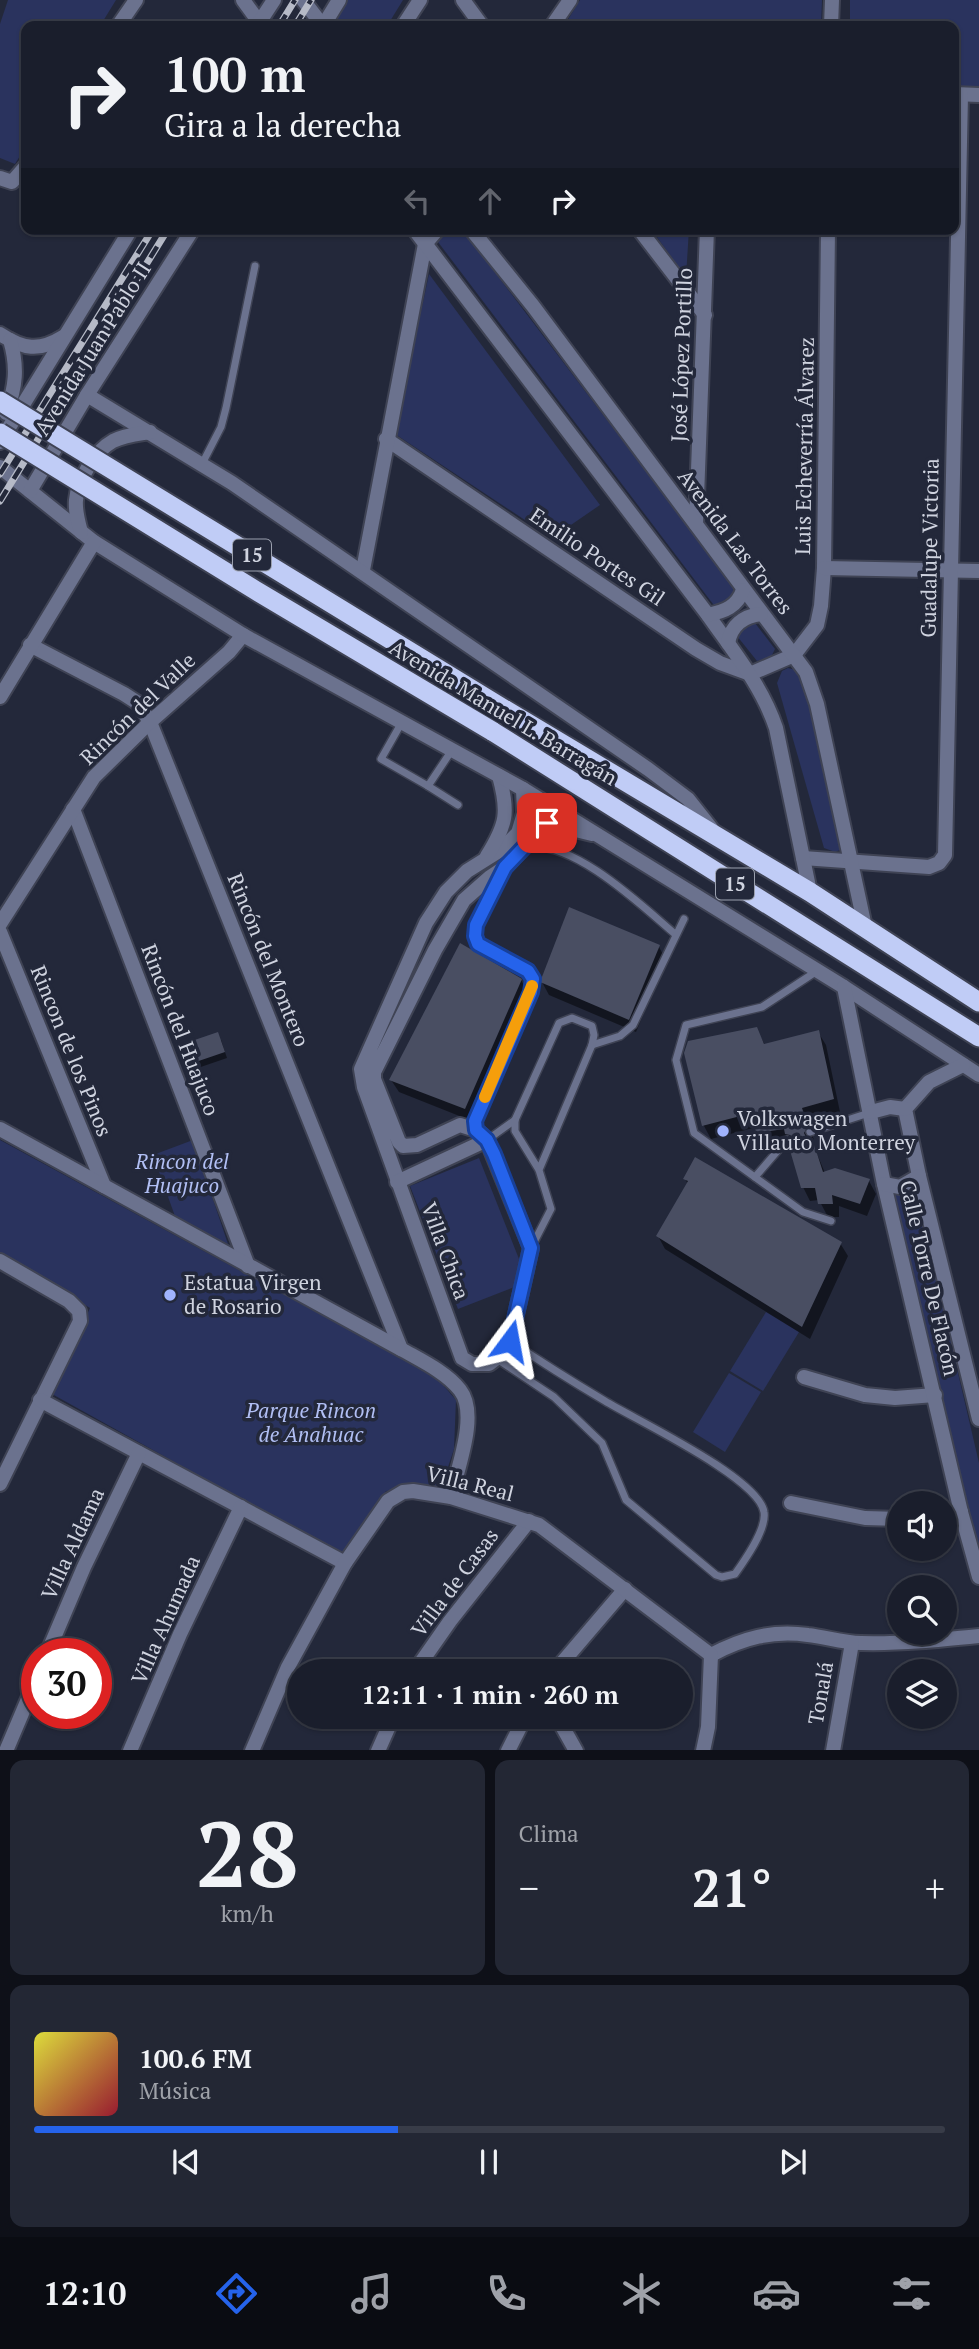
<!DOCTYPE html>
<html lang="es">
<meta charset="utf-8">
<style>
body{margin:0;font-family:"PT Serif",serif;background:#232734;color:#f1f3f6;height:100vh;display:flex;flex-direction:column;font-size:26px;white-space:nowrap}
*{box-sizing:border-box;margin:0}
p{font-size:23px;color:#9fa2a9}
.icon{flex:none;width:38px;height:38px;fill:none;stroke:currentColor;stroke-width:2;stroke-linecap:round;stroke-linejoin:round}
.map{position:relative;height:1750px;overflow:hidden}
.drawer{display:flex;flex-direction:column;gap:10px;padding:10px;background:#0e1018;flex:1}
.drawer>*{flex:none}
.banner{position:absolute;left:21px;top:21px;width:938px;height:214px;border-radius:14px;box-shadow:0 2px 5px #0004,0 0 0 2px #383c48;background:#1a1e2c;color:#f1f3f6;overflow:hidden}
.fabs{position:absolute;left:887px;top:1491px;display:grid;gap:14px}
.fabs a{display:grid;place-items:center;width:70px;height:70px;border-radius:50%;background:#1a1e2c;box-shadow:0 2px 5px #0004,0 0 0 2px #383c48;font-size:35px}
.speed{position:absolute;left:21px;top:1638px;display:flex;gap:14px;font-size:35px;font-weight:700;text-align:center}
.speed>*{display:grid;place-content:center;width:91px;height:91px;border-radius:50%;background:#1a1e2c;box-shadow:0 2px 5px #0004,0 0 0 2px #383c48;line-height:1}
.speed .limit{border:10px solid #d22;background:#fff;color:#111}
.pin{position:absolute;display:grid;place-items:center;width:60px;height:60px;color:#fff;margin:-30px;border-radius:14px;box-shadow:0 4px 10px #0006}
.me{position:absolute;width:77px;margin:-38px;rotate:13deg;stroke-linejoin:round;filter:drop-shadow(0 0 5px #0008)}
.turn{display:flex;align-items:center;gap:24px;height:147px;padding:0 28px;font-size:32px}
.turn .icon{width:91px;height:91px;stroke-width:2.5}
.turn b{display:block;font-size:49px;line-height:60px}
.lanes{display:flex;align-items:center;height:66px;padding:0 28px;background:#0003;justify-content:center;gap:35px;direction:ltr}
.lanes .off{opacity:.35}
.big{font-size:52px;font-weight:700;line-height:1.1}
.drawer .tile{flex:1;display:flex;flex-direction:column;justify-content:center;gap:10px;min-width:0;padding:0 24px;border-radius:14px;background:#232734}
.drawer .dial{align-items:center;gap:0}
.dial b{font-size:91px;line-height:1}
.song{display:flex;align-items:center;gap:21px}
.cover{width:84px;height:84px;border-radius:10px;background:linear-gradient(135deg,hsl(60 70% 55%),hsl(350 70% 35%))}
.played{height:7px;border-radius:4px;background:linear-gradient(90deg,#2563eb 40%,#383c48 40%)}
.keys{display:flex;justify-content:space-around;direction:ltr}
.heat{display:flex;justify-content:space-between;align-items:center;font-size:38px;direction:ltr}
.drawer .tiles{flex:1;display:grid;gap:10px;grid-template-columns:1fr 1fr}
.tile:last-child{grid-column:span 2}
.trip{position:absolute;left:287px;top:1659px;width:406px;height:70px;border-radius:35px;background:#1a1e2c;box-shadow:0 2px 5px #0004,0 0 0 2px #383c48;font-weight:700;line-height:70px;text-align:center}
.dock{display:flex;height:112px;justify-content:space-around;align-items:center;background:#0a0c12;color:#9fa2a9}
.dock .icon{width:49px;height:49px}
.dock .active{color:#2563eb}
.dock b{font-size:32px;color:#f1f3f6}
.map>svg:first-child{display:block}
.green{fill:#2a335e}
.shadow{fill:#0007}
.building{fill:#494e62}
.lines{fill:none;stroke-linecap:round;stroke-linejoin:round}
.service-casing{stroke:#3f4354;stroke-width:10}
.minor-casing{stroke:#3f4354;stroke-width:18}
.tertiary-casing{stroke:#3f4354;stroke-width:18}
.trunk-casing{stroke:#3f4354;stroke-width:23}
.service{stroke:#6b728e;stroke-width:7}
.minor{stroke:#6b728e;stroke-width:14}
.tertiary{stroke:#6b728e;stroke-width:14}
.trunk{stroke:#c0ccf6;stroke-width:19}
.rail-casing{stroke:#b6bac7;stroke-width:7}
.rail{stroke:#23283a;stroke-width:4.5;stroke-dasharray:13;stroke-linecap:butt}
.trunk-bridge-casing{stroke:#3f4354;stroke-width:23;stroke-linecap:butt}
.trunk-bridge{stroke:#c0ccf6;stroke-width:19}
.route-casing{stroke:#184099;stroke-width:18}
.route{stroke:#2563eb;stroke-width:12}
.slow{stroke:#f59e0b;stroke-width:12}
.poi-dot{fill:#a0b3fd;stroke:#23283a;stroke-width:2.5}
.labels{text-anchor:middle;stroke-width:7;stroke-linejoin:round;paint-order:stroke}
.shield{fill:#23283a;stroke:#9ba0ae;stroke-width:2}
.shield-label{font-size:19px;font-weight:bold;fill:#cfd3df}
.street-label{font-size:21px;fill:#cfd3df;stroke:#23283a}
.poi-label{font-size:21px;fill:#cfd3df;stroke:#23283a;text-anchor:start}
.park-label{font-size:21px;font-style:italic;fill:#b1bff4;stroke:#23283a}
</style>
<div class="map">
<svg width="979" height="1751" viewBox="0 0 979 1751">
<rect width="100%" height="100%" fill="#23283a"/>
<g class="green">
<path d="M8,0H116L100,26H26V146L15,164L0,158V24Z"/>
<path d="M341,0H403L387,26H333L328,20Z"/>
<path d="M580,0H822L821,26H564Z"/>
<path d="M850,0H979V86H954V26H850Z"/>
<path d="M450,229H462L733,586V596L729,602L718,605L713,604L438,242Z"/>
<path d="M651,229H689L686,277Z"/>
<path d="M429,274L600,505L552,538L395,434Z"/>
<path d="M748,622L755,623L775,649L771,657L757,661L737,636Z"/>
<path d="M788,668L796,670L810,694L843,845L840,850L835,852L824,848L777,683L782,671Z"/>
<path d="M0,1140L437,1378L456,1400L454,1449L442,1485L386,1491L342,1555L52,1394L90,1308L0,1254Z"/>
<path d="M193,1140L228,1244L176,1219L153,1155Z"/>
<path d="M479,1158L521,1264L517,1286L458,1309L410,1186Z"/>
<path d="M915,1189L979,1463V1549H976L893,1193Z"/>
<path d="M766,1312L799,1332L763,1391L730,1371Z"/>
<path d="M729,1373L761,1392L725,1452L693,1432Z"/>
</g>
<g class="shadow">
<path d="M659,947L666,960L636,1032L549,995L542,982Z"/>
<path d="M521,980L528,993L472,1121L399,1092L391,1080Z"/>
<path d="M756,1029L765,1045L818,1032L826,1045L840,1112L808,1122L814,1140L812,1142L825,1173L869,1181L876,1194L867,1216L839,1206V1217H828L819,1200L810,1201L803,1187L791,1141L765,1146L757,1127L711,1139L704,1126L686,1053Z"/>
<path d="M221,1040L227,1058L189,1071L186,1065Z"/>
<path d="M685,1179L840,1243L848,1256L810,1339L665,1249L658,1236L688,1184Z"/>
</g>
<g class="building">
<path d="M569,907L660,945L629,1020L540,982Z"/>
<path d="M460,943L522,979L465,1109L389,1080Z"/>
<path d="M757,1027L764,1044L819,1030L834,1099L802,1108L808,1126L804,1133L806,1137L812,1138L823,1172L835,1168L870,1179L860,1204L832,1195L833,1204H818L815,1188H801L789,1147L793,1139L790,1135L785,1134L784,1129L756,1133L752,1113L702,1126L684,1053L688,1041Z"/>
<path d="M218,1032L225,1052L184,1066L177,1046Z"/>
<path d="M695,1157L842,1242L802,1327L656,1236L688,1181L683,1179Z"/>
</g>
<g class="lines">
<defs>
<g id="service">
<path d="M202,464L221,427L226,408L255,266"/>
<path d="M402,722L381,759L428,786L452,750"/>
<path d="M428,786L458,805"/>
<path d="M527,847C574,840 642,906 675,934"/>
<path d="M817,971L762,1007L686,1025L676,1060L694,1133L803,1212L831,1221"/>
<path d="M592,1045L620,1036L633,1025L684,919"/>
<path d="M476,1129L475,1121L531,992L533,979L528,971L479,944C470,922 492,893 502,872"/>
<path d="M810,1132L869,1113"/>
<path d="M487,1140L515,1120"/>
<path d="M755,1177L787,1140"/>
<path d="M531,1248L551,1209L539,1170L515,1131V1120L559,1023L572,1018L592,1026L594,1035L592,1045L539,1170"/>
<path d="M497,1359L554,1397L602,1443L626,1500L716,1575L722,1577L735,1574C745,1560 767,1529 764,1512C759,1478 636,1420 605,1401C573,1382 541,1362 510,1341"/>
</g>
<g id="minor">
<path d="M463,0L482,26"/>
<path d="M118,26L136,0"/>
<path d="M552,26L570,0"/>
<path d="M831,26L832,0"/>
<path d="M954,94L979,95"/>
<path d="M0,178L12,182L26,166"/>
<path d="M639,229L705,315"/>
<path d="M386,439L696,649L720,663L750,674L794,655L817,625L821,606L824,568L828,229"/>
<path d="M696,524L707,229"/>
<path d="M824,568L979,571"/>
<path d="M363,570L425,244L438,229"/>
<path d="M30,645L124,694L138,703L150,722L401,1349"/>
<path d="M523,789L524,813L518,833L502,849L467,871L446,892L426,923L361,1069L364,1087L462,1358L472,1364H489L501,1355L510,1341L531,1248L487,1140L476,1130L460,1125L417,1145L403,1146L399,1142L374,1079V1072L435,950L464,900L490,877L505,867L527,844L540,825L547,823L592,834"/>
<path d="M73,809L248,1266"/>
<path d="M487,856C507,824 509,812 499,776"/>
<path d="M803,858L929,867L939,863L945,855L961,95"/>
<path d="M0,924L94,777L150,722L229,652L243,635"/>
<path d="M0,932L104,1186"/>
<path d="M0,1129L401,1349C420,1360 446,1372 460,1390C479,1414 457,1469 451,1497"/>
<path d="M397,1182L487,1140"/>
<path d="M0,1261L69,1301L79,1311L80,1321L0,1484"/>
<path d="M804,1377L865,1395L895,1398L935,1395"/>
<path d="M40,1400L345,1563"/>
<path d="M791,1503L865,1518L900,1519"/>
<path d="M945,1514L961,1512"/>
<path d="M47,1654L84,1567L139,1453"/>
<path d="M711,1655C743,1638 772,1630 808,1635C826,1637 843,1643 861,1643C901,1644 940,1640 979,1636"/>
<path d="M415,1671L450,1621L529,1521"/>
<path d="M555,1671L625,1589"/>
<path d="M557,1717L576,1751"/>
<path d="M6,1751L37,1678"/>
<path d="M130,1751L180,1634L241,1507"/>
<path d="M252,1751L288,1667L345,1563L388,1501L403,1492L413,1491L451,1497L539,1525L711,1655"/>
<path d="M378,1751L393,1717"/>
<path d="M508,1751L525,1717"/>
<path d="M703,1751L708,1727L711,1655"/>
<path d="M833,1751L852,1643"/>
</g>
<g id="tertiary">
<path d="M243,0L262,26"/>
<path d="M303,0L323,26"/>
<path d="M257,26L274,0"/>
<path d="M323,26L339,0"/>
<path d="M403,26L420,0"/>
<path d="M414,229L708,615C733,651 762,686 776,728L810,892"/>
<path d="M471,229L533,306L806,672L817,704L865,927"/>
<path d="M0,334C23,349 39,352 63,337"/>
<path d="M87,395L232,483L648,769L688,799L711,828"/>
<path d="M6,413C16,387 18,367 10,340"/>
<path d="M0,442L131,229"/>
<path d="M0,467L94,542L243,635L523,789L844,987L979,1075"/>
<path d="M30,491L87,395L193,229"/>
<path d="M81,532C78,521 75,511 76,500C78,479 95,451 113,441C125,435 138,434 150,432"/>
<path d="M708,615C725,611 737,607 743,590"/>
<path d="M728,643C731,626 743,616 761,614"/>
<path d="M0,697L94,542"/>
<path d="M844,987L884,1184L961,1512L979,1577"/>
<path d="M963,1065L929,1082L905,1109L919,1176L979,1419"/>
<path d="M871,1112L890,1107L905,1109"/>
<path d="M884,1184L900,1187L919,1176"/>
</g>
<g id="trunk">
<path d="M504,709L810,892L979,1002"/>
<path d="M492,731L979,1037"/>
</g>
</defs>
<use href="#service" class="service-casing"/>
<use href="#minor" class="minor-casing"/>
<use href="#tertiary" class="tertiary-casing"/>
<use href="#trunk" class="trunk-casing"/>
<use href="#service" class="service"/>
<use href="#minor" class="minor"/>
<use href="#tertiary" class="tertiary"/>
<use href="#trunk" class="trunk"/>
<defs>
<g id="rail">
<path d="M279,26L295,0"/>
<path d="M295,26L311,0"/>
<path d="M0,474L153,229"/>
<path d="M0,501L168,229"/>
</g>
</defs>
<use href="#rail" class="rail-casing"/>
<use href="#rail" class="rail"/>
<defs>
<g id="trunk-bridge">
<path d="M0,401L504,709"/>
<path d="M0,433L255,590L492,731"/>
</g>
</defs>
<use href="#trunk-bridge" class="trunk-bridge-casing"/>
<use href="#trunk-bridge" class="trunk-bridge"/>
</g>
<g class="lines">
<defs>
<path id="route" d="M510,1341L531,1248L494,1154L487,1140L476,1130L475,1121L531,992L533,979L528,971L478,944L475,936L476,925L505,867L527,844L535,830L547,823"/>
</defs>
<use href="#route" class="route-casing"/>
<use href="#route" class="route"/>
<path class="slow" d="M485,1097L532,986"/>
</g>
<g class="poi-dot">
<circle cx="723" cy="1131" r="7"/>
<circle cx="170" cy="1295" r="7"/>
</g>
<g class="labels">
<g class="shield">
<rect x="233" y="539.5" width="38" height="31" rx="5"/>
<rect x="716" y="868.5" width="38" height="31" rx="5"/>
</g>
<g class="shield-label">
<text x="252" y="562">15</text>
<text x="735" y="891">15</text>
</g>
<g class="street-label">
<text transform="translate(93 349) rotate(-58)" y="7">Avenida Juan Pablo II</text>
<text transform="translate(682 355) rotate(-88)" y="7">José López Portillo</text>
<text transform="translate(805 446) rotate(-89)" y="7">Luis Echeverría Álvarez</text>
<text transform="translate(735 542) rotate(53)" y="7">Avenida Las Torres</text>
<text transform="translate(930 548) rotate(-89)" y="7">Guadalupe Victoria</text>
<text transform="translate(597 557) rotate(34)" y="7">Emilio Portes Gil</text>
<text transform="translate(138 709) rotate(-44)" y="7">Rincón del Valle</text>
<text transform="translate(503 713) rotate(31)" y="7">Avenida Manuel L. Barragán</text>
<text transform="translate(268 960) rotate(68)" y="7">Rincón del Montero</text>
<text transform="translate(180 1030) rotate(69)" y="7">Rincón del Huajuco</text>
<text transform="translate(71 1051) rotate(68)" y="7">Rincon de los Pinos</text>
<text transform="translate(445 1251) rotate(70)" y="7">Villa Chica</text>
<text transform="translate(929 1278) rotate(77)" y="7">Calle Torre De Flacón</text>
<text transform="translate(470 1484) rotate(14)" y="7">Villa Real</text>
<text transform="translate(73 1544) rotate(-65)" y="7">Villa Aldama</text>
<text transform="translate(455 1583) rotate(-53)" y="7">Villa de Casas</text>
<text transform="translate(166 1620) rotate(-66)" y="7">Villa Ahumada</text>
<text transform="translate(821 1693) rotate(-80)" y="7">Tonalá</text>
</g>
<g class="poi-label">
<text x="737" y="1126">Volkswagen<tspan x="737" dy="24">Villauto Monterrey</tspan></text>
<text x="184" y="1290">Estatua Virgen<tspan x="184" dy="24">de Rosario</tspan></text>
</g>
<g class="park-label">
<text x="182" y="1169">Rincon del<tspan x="182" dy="24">Huajuco</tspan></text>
<text x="311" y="1418">Parque Rincon<tspan x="311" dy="24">de Anahuac</tspan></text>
</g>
</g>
</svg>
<div class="fabs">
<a><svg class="icon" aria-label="sound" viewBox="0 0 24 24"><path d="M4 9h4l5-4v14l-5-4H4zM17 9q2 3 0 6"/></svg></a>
<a><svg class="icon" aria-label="search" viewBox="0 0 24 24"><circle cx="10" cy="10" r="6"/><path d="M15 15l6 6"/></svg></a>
<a><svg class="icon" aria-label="layers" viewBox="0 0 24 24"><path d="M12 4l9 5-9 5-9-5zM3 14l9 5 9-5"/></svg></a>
</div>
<div class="speed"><div class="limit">30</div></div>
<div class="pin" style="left:547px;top:823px;background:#d93025"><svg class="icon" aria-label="arrive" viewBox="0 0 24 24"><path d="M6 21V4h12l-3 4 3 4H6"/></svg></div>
<svg class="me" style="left:510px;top:1341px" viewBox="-20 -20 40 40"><path d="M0-17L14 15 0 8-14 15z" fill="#2563eb" stroke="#fff" stroke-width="4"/></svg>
<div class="trip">12:11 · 1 min · 260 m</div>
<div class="banner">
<div class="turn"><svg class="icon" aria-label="right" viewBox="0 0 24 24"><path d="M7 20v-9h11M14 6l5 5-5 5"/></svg><div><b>100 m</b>Gira a la derecha</div></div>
<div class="lanes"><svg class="icon off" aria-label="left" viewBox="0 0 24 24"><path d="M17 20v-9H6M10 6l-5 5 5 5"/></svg><svg class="icon off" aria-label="ahead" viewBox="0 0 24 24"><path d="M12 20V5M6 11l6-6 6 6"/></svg><svg class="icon" aria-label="right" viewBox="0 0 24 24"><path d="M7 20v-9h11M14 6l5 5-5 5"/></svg></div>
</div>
</div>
<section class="drawer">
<div class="tiles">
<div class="tile dial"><b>28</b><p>km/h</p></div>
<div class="tile"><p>Clima</p>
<div class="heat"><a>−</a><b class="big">21°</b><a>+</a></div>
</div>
<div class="tile">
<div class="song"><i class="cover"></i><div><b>100.6 FM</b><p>Música</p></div></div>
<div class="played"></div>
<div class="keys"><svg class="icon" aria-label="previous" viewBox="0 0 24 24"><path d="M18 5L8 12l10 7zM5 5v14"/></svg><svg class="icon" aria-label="pause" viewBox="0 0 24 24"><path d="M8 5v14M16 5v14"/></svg><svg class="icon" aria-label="next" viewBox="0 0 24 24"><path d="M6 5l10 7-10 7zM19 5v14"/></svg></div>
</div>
</div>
</section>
<nav class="dock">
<b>12:10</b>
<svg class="icon active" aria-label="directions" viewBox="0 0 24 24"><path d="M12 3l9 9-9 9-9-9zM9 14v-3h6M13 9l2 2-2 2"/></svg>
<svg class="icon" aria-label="music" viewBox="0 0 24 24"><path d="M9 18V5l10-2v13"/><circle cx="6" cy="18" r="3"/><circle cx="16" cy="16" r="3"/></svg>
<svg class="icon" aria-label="phone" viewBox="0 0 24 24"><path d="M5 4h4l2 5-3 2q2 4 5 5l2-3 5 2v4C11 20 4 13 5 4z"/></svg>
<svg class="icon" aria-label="climate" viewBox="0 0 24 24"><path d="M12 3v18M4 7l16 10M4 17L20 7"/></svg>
<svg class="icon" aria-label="car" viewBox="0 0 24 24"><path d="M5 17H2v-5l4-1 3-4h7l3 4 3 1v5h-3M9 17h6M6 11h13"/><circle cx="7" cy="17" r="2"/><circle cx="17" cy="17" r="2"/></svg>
<svg class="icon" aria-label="filters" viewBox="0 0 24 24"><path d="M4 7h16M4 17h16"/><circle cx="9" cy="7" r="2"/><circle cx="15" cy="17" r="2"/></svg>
</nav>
